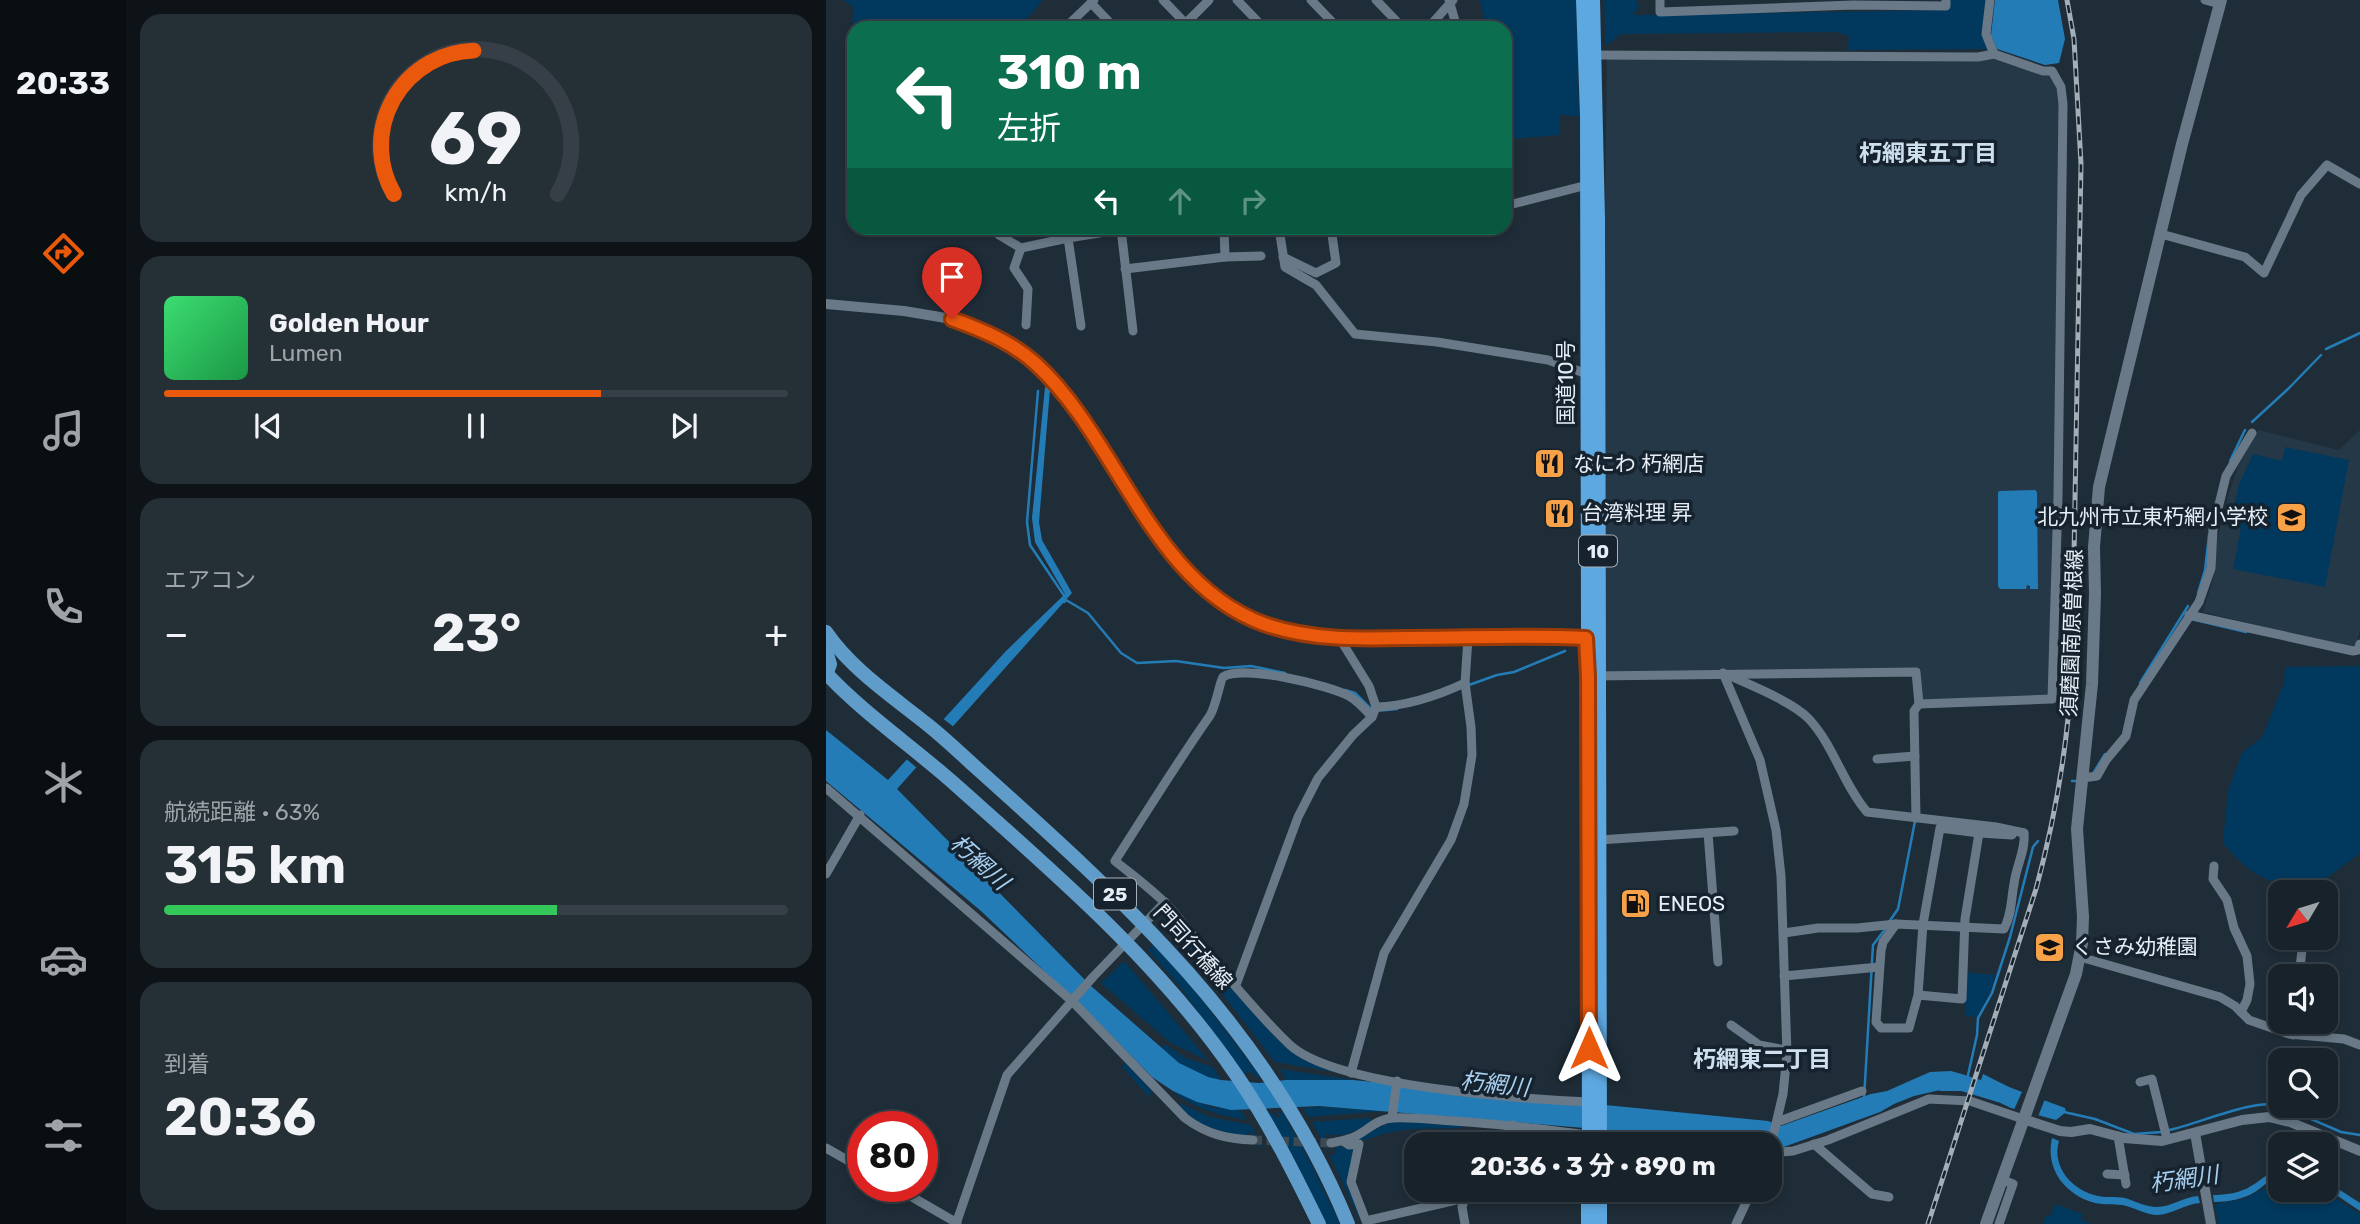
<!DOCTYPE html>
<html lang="ja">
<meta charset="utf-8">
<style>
body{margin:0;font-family:Rubik,"Noto Sans JP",sans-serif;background:#242f36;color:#f1f3f6;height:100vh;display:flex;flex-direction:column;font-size:26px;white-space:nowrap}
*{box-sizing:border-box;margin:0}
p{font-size:23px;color:#9ea4a8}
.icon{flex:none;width:38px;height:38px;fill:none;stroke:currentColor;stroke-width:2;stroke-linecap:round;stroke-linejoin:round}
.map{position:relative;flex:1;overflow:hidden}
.drawer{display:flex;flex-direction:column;gap:14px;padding:14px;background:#0d1317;width:700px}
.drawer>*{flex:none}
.top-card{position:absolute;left:21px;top:21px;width:665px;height:214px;border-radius:21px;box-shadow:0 4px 10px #0003,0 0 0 2px #363f47;background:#0b6e4f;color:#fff;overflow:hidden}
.needle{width:46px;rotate:232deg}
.fabs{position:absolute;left:1442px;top:880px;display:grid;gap:14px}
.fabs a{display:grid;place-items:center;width:70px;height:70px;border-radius:14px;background:#17222a;box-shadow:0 4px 10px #0003,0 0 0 2px #363f47;font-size:35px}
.speed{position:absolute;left:21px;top:1111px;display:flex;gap:14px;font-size:35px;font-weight:700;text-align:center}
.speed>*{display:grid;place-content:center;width:91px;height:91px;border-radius:50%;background:#17222a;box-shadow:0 4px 10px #0003,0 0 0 2px #363f47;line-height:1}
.speed .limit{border:10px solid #d22;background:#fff;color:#111}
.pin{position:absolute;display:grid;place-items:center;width:60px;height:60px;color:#fff;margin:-72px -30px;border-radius:50% 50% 50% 0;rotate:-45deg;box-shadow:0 0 7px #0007}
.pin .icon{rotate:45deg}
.me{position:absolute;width:77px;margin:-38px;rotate:0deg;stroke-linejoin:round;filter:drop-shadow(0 0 5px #0008)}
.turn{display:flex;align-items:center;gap:24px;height:147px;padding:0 35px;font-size:32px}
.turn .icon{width:91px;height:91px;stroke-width:2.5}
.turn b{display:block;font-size:49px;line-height:60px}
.lanes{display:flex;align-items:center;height:66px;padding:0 35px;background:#0003;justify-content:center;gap:35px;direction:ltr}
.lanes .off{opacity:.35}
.big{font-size:52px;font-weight:700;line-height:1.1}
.drawer .widget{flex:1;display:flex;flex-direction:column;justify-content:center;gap:10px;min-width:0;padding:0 24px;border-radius:21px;background:#242f36}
.drawer .dial{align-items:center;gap:0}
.dial svg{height:182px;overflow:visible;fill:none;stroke:#363f47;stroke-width:7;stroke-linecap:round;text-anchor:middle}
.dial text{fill:#f1f3f6;stroke:none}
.song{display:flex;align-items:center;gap:21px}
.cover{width:84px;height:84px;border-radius:10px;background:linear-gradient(135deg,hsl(140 70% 55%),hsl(140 70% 35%))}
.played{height:7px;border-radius:4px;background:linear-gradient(90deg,#ea580c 70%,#363f47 70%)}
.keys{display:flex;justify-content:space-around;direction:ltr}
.heat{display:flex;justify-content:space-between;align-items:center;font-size:38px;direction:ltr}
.charge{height:10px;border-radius:5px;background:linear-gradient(90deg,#34c759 63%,#363f47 0)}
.trip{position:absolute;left:578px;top:1132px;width:378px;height:70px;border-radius:21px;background:#17222a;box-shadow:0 4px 10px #0003,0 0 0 2px #363f47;font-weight:700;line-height:70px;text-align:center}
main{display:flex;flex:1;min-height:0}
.menu{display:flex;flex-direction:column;width:126px;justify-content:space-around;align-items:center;background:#090e11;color:#9ea4a8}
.menu .icon{width:49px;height:49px}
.menu .active{color:#ea580c}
.menu b{font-size:32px;color:#f1f3f6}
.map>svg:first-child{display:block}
.built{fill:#243848}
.green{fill:#00395d}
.water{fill:#247cb7}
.pier{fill:#1f2d38}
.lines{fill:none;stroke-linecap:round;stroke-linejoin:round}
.stream{stroke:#247cb7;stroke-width:2.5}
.river{stroke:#247cb7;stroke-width:16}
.minor-tunnel{stroke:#3d4a54;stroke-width:9;stroke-dasharray:9 4.5;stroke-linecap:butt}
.minor{stroke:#697987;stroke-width:9}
.tertiary{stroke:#697987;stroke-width:10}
.secondary{stroke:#697987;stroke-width:12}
.primary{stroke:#609cca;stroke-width:14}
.trunk{stroke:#5da8e0;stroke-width:14}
.rail-casing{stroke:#a3aeb7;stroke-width:5}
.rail{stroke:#16232e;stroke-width:2.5;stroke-dasharray:8;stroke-linecap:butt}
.route-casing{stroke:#983908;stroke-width:18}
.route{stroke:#ea580c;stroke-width:12}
.labels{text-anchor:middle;stroke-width:7;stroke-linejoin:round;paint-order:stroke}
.shield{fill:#16232e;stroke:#a7b1ba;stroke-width:2}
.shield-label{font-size:19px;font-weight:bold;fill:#e5eef6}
.street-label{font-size:21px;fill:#e5eef6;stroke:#16232e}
.poi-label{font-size:21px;fill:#e5eef6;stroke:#16232e;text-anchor:start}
.neighbourhood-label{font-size:23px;font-weight:bold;fill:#cedfee;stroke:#16232e}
.water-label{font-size:23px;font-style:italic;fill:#a8cfef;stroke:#16232e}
</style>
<main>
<nav class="menu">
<b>20:33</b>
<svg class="icon active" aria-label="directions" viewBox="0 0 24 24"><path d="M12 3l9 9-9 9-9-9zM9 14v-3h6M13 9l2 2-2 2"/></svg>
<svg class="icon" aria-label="music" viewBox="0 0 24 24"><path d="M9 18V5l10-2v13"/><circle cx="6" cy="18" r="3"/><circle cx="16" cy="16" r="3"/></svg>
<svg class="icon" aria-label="phone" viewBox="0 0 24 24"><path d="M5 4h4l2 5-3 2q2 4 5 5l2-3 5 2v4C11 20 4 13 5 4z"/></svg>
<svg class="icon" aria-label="climate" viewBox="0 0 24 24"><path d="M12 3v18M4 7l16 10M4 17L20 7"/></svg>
<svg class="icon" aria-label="car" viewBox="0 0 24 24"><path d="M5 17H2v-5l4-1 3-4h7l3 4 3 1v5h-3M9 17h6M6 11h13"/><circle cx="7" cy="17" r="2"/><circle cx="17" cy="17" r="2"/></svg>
<svg class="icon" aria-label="filters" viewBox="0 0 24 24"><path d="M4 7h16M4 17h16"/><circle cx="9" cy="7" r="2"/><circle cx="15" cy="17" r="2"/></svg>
</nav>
<section class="drawer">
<div class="widget dial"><svg viewBox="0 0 100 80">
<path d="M14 69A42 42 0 1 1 86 69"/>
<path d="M14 69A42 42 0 0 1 49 6" stroke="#ea580c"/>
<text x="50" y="56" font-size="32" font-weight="700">69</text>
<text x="50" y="72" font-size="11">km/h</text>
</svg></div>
<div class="widget">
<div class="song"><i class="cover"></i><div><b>Golden Hour</b><p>Lumen</p></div></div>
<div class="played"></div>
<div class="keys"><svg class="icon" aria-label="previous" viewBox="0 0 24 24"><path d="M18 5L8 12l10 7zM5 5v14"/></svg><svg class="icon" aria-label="pause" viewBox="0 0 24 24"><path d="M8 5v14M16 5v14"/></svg><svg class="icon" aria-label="next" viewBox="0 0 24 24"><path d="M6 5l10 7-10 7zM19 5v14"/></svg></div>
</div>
<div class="widget"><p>エアコン</p>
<div class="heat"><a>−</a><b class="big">23°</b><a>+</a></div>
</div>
<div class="widget"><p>航続距離 · 63%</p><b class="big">315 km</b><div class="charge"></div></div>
<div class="widget"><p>到着</p><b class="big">20:36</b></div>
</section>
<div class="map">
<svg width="1534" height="1224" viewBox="0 0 1534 1224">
<rect width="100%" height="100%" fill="#1f2d38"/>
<g class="built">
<path d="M781,54H1168L1226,71L1235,87L1226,699L1093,704L1091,673L773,675Z"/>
<path d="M1432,430L1513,450L1534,430V630L1530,646L1527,648L1377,612L1387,579L1391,541L1403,493L1413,464Z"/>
</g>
<g class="green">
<path d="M17,0H217L193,28H28V54L26,53L27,7Z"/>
<path d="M654,0H750L753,116L733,115L734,135L683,139L679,123V28H660Z"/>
<path d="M778,0H810L813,6L807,15L1122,10V0H1162L1165,49L1022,50L1023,36L1010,32L795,34L780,46Z"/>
<path d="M1459,447L1523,460L1499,587L1407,569L1415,528L1404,525L1413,484L1427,454L1456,461Z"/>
<path d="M1534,666V853L1485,890C1442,883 1426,878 1397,843L1402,791L1416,753L1436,737L1458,683L1459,667Z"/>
<path d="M344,914L373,952L458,1045L480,1060L514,1073L449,1062L365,954L335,923Z"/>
<path d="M329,943L374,997L433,1075L432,1077L430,1078L426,1072L417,1074L352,984L322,950Z"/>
<path d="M296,963H300L383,1061L345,1043L275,983Z"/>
<path d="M1139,972L1169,975L1164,993L1151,1017L1139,1016Z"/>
<path d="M339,1044L360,1058L387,1067L395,1080C372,1075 352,1065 335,1049Z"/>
<path d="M299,1063L325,1090L324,1098L296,1067Z"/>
<path d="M454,1069L527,1080H460Z"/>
<path d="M347,1091L386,1107L414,1110L421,1120C396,1116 366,1109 347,1091Z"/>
<path d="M356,1104L384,1117L425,1125L437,1147H433L427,1132L422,1134L424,1137C396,1133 373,1127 353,1107Z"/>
<path d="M496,1107L558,1111L482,1117L477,1108Z"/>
<path d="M445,1111L449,1117H454L451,1112L457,1113L483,1160L514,1224H500L443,1115Z"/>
<path d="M544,1118L546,1121C528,1133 519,1137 499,1134L503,1153L486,1122Z"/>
<path d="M598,1121L639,1124L635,1128C611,1129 585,1127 561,1133C548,1136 538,1142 523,1142C535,1139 543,1132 553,1127C567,1120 583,1122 598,1121Z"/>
<path d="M532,1146L524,1182L536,1224L504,1156L510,1153L509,1147Z"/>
<path d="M1454,1179V1190H1497L1534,1214V1224H1392L1389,1204L1418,1199Z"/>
<path d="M1229,1204L1257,1214L1255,1219L1265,1224H1217L1220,1216L1224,1217Z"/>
</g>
<g class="water">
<path d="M1169,0H1232L1239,39L1233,63L1219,65L1171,49L1165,35Z"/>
<path d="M219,387L224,389L213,522L216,540L246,593L71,789L265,986L353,1063L382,1077L395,1080L433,1083L460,1080H527L942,1121L955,1126L1045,1094L1061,1091L1104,1072L1125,1071L1139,1075L1135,1091L1114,1090L1088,1096L1068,1104L1054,1112L955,1148L929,1142L493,1106L405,1110L371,1102L347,1091L326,1077L270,1020L155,911L0,781V730L62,780L180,651L239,594L209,542L206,518Z"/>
<path d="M1209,490L1211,492L1212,589H1204V586L1201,585L1200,589H1174L1172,586V493L1173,491Z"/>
<path d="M1157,1074L1183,1087L1239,1108L1240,1112L1230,1120L1185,1108L1151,1092Z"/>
<path d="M1226,1138L1233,1141C1225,1167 1247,1191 1272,1196C1281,1198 1290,1196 1299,1198C1309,1201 1320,1207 1331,1207C1345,1207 1357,1197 1372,1196L1374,1203C1359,1204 1347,1214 1332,1215C1319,1215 1308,1207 1296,1205C1287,1204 1277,1205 1269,1203C1239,1195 1219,1169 1226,1138Z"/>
<path d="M1454,1169V1176C1444,1179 1438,1186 1429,1192C1418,1199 1401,1202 1388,1202L1387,1195C1399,1195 1415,1193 1425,1186C1436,1180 1442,1172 1454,1169Z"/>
<path d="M1500,1181L1534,1203V1211L1500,1188Z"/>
</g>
<g class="pier">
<path d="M115,717L129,728L91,768L78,757Z"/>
<path d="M1196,1092L1219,1099L1211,1119L1187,1112Z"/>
</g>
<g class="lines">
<g class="stream">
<path d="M1500,349L1534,333"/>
<path d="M212,391L201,522L204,545L239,597"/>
<path d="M1426,422L1462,389L1495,355"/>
<path d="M1404,461L1419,430"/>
<path d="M1372,593L1379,570L1383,535"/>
<path d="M238,602L240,600L262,613L295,653L311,663L350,661L398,668L425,666L459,673"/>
<path d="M1365,619L1420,632"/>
<path d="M1314,683L1362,606"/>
<path d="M643,685L671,675L688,672L739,651"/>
<path d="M519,690L529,693L544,708"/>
<path d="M550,711L571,709"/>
<path d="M1268,772L1279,754"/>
<path d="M1246,781H1249"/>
<path d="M1063,922L1072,909L1089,821"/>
<path d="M1140,1084L1151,1035L1152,1018L1166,993L1184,937L1207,847L1212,841"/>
<path d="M1038,1099L1047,945L1060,928"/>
<path d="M1455,1106L1515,1132L1534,1135"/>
<path d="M1238,1112L1269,1119L1308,1134L1336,1132"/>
<path d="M1343,1130C1370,1125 1430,1097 1454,1106"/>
</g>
<path class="river" d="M1116,1083H1137L1173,1094"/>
<path class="minor-tunnel" d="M427,1140L505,1143"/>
<g class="minor">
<path d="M337,0L364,28"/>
<path d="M411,0L438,28"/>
<path d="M485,0L512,28"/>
<path d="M550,0L577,28"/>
<path d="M623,0L631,28"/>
<path d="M834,0V12L1027,5L1120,6V0"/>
<path d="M1164,0L1160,34L1168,54"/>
<path d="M1379,0L1394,4"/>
<path d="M265,3L289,28"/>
<path d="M360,23L383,0"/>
<path d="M239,28L268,0"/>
<path d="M602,28L627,0"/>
<path d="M766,55L1152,57L1168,54L1217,71H1226L1235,87L1237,104L1232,497L1226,699L1093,704L1090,672L768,676"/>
<path d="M679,206L761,185"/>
<path d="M171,228L173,235L195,248L242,238L304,228"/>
<path d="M246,228L242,238L255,326"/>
<path d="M453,228L459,267L490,285L529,334L611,342L722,360L761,374"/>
<path d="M295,229L307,331"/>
<path d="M1335,234L1419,257L1438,273L1475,195L1501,165L1534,184"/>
<path d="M195,248L188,268L202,289L200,325"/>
<path d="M399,257L435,256"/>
<path d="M457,257L490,273L510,263L505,228"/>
<path d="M299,269L399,257L398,228"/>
<path d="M1363,615L1527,651L1532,650L1534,644"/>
<path d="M897,673L934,760L950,830L955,876L961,1054L957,1094L943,1153"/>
<path d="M902,675C924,685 967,702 983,719C1008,746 1017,784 1041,812L1170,827L1198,833"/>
<path d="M550,707C581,706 611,696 639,683"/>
<path d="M546,717C539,709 532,701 523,696C503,685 415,664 397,677C394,680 390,708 383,717C350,764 320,813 289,861C305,874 323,887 338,902C351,914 361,929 372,942C401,976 432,1015 464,1045C510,1087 698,1099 763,1102"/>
<path d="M1051,759L1089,756"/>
<path d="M1257,778L1271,776L1280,760L1300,736L1308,700L1373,602L1385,568L1387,529L1400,476L1426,433"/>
<path d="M0,788L246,1001L359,1118C380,1134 401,1139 427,1140"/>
<path d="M1090,818L1088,711L1093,704"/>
<path d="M882,833L892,962"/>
<path d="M1153,833L1186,835"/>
<path d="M773,840L908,831"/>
<path d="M1388,866L1387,879L1401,900L1408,928L1421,956L1424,984L1421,1000L1415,1012"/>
<path d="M0,874L34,815"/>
<path d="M1070,924L1057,942L1055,951L1050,1022L1055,1028H1083L1092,995L1097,924L1114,828L1153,833L1139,919L1136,999L1092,995"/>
<path d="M958,933L992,928H1031L1070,924L1178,929C1186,914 1185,899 1188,884C1190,866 1200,850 1198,833"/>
<path d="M1254,957L1394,997L1409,1006L1423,1020L1463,1034L1518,1039L1534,1045"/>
<path d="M958,976L1053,967"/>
<path d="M1473,976L1476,950L1473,938"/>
<path d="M410,985L472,817L492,778L527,735L546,717L550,707L543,686L514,639"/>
<path d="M905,1025L933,1045L960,1050"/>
<path d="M1467,1035L1468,1022"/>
<path d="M525,1073L558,953L625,840L638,804L646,755L645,727L639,683L642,638"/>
<path d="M1314,1082L1326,1079L1341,1139"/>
<path d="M566,1117L571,1081"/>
<path d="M951,1122L1036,1091"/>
<path d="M1292,1136L1300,1184"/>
<path d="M517,1141L523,1145L533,1144L525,1182L540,1221L639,1198"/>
<path d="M505,1143C514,1141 522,1140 530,1136C543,1129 553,1118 568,1118C588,1117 608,1120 627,1121C698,1125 769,1137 840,1144"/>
<path d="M672,1144L687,1125"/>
<path d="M988,1144L1046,1194L1063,1197"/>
<path d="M0,1148L37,1169"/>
<path d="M943,1153L967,1151L1002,1140L1103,1099L1144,1101L1200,1120"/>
<path d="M1281,1174L1299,1175"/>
<path d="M67,1186L131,1223"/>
<path d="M130,1224L181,1075L267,977L339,902"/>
<path d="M639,1224L636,1207L639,1198L657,1190"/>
<path d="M910,1224L926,1190"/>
<path d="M1173,1224L1187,1184L1177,1180"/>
</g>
<g class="tertiary">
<path d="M0,304L78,311L126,319L166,334L208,362L236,391L345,553L370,580L400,605L435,623L468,633L514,639L769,638"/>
<path d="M1200,1120L1234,1131L1245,1132L1264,1129L1298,1138L1336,1141L1416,1120L1443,1117L1464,1122L1534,1151"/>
<path d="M1369,1133L1385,1224"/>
</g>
<path class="secondary" d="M1160,1224L1250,974L1256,943L1257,917L1251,829L1266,684L1269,594L1268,547L1273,487L1356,144L1395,0"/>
<g class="primary">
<path d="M0,632C26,670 66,696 102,725C117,737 131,750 145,763C298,900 443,1029 522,1224"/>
<path d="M0,651L4,664L0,675"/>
<path d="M0,673C38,714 90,749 132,787C232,876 335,964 411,1076C443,1123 468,1173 493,1224"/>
</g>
<g class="trunk">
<path d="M757,0L761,116L763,1144"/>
<path d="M767,0L772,218L774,1144"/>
<path d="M762,1224V1190"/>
<path d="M774,1224V1190"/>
</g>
<defs>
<path id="rail" d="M1102,1224L1210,889C1230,815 1242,744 1246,668L1255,164L1248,39L1241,0"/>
</defs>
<use href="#rail" class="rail-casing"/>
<use href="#rail" class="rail"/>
</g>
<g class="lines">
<defs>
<path id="route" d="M126,319C156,330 186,342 210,364C292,439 325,583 438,624C484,640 531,639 579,638C639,638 700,635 760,638L762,676L763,1048"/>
</defs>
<use href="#route" class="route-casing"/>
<use href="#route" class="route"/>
</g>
<defs>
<symbol id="restaurant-square" viewBox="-11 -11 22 22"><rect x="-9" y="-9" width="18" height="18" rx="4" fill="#f7a149" stroke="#16232e"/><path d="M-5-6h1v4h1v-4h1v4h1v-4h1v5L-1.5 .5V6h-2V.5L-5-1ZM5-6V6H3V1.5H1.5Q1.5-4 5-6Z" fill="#111"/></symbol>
<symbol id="school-square" viewBox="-11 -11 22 22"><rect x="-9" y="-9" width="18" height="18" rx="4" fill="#f7a149" stroke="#16232e"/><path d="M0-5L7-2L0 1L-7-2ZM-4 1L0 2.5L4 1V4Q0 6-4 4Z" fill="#111"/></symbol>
<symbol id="fuel-square" viewBox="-11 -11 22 22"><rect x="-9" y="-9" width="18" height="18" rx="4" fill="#f7a149" stroke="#16232e"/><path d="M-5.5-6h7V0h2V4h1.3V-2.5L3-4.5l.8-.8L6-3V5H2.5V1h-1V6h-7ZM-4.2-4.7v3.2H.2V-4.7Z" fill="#111"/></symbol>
</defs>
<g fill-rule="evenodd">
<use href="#restaurant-square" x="706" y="446" width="35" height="35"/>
<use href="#restaurant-square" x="716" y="496" width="35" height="35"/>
<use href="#school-square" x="1448" y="500" width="35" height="35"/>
<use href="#fuel-square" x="792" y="886" width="35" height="35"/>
<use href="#school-square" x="1206" y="930" width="35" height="35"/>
</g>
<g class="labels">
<g class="shield">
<rect x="753" y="535.5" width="38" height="31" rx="5"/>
<rect x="268" y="878.5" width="42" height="31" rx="5"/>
</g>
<g class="shield-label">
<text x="772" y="558">10</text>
<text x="289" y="901">25</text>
</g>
<g class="street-label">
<text transform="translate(740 383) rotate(-90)" y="7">国道10号</text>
<text transform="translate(1246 633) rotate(-88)" y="7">須磨園南原曽根線</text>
<text transform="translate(367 947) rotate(48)" y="7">門司行橋線</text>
</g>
<g class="poi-label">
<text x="747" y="471">なにわ 朽網店</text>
<text x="756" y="520">台湾料理 昇</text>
<text x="1442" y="524" text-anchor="end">北九州市立東朽網小学校</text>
<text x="832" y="911">ENEOS</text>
<text x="1246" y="954">くさみ幼稚園</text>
</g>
<g class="neighbourhood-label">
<text x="1102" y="161">朽網東五丁目</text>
<text x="936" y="1067">朽網東二丁目</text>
</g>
<g class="water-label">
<text transform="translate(154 862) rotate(42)" y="8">朽網川</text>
<text transform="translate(669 1084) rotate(6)" y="8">朽網川</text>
<text transform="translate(1358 1179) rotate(-8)" y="8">朽網川</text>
</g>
</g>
</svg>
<div class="fabs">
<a><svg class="needle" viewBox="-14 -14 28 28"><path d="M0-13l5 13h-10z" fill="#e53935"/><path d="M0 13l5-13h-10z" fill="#9ea4a8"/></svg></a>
<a><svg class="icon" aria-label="sound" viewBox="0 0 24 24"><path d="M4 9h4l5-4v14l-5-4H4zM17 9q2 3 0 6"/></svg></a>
<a><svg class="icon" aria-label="search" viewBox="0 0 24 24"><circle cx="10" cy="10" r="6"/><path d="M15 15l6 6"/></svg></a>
<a><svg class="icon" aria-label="layers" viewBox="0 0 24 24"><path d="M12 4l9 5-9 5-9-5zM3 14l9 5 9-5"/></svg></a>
</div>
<div class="speed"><div class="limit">80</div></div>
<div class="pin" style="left:126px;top:319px;background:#d93025"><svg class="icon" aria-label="arrive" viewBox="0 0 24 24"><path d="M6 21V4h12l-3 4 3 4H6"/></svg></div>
<svg class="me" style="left:763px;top:1048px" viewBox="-20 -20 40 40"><path d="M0-17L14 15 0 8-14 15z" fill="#ea580c" stroke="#fff" stroke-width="4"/></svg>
<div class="trip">20:36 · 3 分 · 890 m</div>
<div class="top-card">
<div class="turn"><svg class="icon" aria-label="left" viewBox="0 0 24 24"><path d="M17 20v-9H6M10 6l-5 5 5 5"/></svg><div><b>310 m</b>左折</div></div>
<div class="lanes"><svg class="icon" aria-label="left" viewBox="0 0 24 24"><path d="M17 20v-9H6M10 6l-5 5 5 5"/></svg><svg class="icon off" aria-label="ahead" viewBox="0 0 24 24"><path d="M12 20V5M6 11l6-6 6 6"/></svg><svg class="icon off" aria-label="right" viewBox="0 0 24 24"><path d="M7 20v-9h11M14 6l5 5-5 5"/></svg></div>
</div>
</div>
</main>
